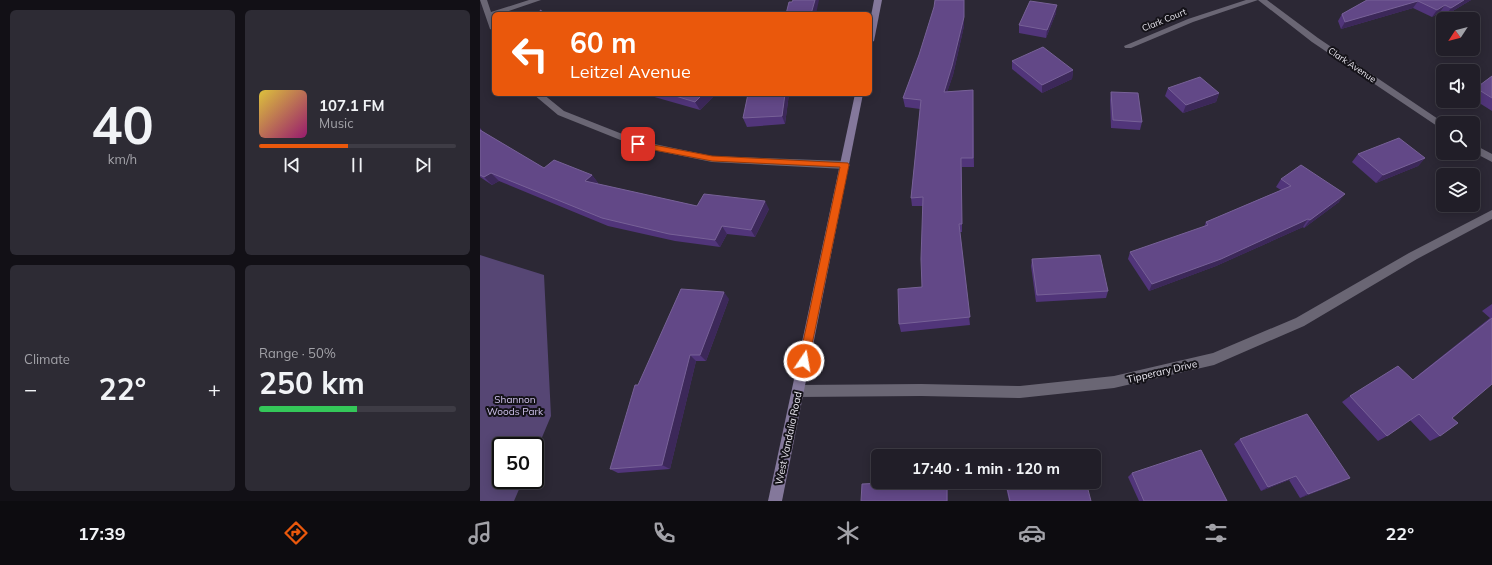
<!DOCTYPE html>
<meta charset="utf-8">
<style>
body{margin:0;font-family:Mulish,sans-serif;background:#2d2b34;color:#f1f3f6;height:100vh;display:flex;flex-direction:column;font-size:15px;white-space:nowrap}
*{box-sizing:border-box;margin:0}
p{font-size:13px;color:#a2a2a8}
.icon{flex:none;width:22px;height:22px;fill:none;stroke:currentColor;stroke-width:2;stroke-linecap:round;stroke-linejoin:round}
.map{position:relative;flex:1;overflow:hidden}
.drawer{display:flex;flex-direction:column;gap:10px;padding:10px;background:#121016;width:480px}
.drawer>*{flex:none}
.hud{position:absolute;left:12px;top:12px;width:380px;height:84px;border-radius:6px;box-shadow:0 2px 10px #0003,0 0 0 1px #3e3c45;background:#ea580c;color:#fff;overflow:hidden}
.needle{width:26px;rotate:234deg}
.controls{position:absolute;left:956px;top:12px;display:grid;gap:8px}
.controls a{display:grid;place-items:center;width:44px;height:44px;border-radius:6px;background:#211e28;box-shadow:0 2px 10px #0003,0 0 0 1px #3e3c45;font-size:20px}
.speed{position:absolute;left:12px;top:437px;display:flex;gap:8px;font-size:20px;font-weight:700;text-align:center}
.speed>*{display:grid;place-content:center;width:52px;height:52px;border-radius:50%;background:#211e28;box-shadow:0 2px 10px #0003,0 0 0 1px #3e3c45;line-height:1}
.speed .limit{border:2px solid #111;border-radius:6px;background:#fff;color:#111}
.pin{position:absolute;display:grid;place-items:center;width:34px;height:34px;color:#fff;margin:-17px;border-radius:8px;box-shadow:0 2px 6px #0006}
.me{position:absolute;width:44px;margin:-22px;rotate:12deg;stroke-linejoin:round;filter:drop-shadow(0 0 3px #0008)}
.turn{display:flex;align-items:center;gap:14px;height:84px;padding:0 12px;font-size:18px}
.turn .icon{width:52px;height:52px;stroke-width:2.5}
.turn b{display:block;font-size:28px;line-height:34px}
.big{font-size:30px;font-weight:700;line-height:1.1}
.drawer .tile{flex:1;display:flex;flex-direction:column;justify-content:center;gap:6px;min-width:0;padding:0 14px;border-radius:6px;background:#2d2b34}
.drawer .dial{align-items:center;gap:0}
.dial b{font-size:52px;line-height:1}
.song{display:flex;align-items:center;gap:12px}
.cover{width:48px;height:48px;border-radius:6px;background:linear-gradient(135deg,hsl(50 70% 55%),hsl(320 70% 35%))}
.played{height:4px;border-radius:2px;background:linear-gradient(90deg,#ea580c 45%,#3e3c45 45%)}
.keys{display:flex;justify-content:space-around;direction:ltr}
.heat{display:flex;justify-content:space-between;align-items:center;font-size:22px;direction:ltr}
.charge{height:6px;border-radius:3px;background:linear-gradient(90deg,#34c759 50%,#3e3c45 0)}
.drawer .tiles{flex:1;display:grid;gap:10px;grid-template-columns:repeat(2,1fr)}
.trip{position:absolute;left:391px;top:449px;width:230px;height:40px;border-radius:6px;background:#211e28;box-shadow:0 2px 10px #0003,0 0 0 1px #3e3c45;font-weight:700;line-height:40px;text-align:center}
.menu{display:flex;height:64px;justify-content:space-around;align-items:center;background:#0d0c10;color:#a2a2a8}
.menu .icon{width:28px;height:28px}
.menu .active{color:#ea580c}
.menu b{font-size:18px;color:#f1f3f6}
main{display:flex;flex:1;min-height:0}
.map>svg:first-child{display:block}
.green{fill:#564674}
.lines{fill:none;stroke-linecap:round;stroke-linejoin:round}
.minor{fill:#6a6674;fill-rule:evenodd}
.secondary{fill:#84789b;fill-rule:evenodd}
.wall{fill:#51357a}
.shaded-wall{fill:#3c2859}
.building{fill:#624887;stroke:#776197}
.route{fill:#ea580c;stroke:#983908}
.labels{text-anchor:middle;stroke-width:4;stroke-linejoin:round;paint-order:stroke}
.far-street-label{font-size:9px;fill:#eae7f0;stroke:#141218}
.street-label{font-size:10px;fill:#eae7f0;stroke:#141218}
.park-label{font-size:10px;fill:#d2c5ef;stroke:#141218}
</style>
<main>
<section class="drawer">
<div class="tiles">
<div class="tile dial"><b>40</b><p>km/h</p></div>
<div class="tile">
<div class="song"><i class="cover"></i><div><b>107.1 FM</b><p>Music</p></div></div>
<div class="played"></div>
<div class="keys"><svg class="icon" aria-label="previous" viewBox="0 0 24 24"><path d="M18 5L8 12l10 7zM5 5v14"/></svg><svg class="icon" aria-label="pause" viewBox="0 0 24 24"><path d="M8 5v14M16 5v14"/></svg><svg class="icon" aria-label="next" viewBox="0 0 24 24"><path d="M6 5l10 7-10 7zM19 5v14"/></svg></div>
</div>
<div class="tile"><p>Climate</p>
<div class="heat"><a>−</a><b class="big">22°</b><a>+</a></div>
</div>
<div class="tile"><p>Range · 50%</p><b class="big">250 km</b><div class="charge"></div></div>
</div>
</section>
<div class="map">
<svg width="1012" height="501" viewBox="0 0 1012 501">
<rect width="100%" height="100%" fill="#2c2835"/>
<path class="green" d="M0,255L64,275L71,416L55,454V446H21V480H43L34,501H0Z"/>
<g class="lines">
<g class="minor">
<path d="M0,0H7L11,12L49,0H61L20,14H14V31L10,29Z"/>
<path d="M766,0H787L838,38L964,123L963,130L832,42L778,0L713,22L651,48H645L644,46L708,19Z"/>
<path d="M53,94H63L84,111L160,141L232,156L365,161L370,165L365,169L232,162L158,147L78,115Z"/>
<path d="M993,144L1012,154V162L993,152Z"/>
<path d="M1012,210V219L937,259L824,326L734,365L634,388L540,398L441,396L318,397L313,395L312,391L313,387L318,385L441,384L540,386L634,376L733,353L816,318L929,253Z"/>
</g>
<g class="secondary">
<path d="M394,0H402L394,41L390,43V21Z"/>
<path d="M375,94H383L302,501H288Z"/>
</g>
</g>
<g class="wall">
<path d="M887,0H991L966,15L960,12L952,17L933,8L861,29L858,21L862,14Z"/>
<path d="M576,13L566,38L539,33V25Z"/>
<path d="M484,26L473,75L467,92L493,90L494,167H482V232H480L490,325L421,332L419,324L442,287L443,206H432L431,198L440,109L425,107L423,98L439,55Z"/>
<path d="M532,61L593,70L592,79L562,93L532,69Z"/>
<path d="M1012,76V111L993,99V91L996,88Z"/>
<path d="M688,88L739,93L736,102L703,113L685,96Z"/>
<path d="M631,92L662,122L660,130L631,128L630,100Z"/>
<path d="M164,94H236L220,110Z"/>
<path d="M268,94H309L305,124L267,127L263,118Z"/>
<path d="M0,128L4,133L64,168L112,175L118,183V184L217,206L289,209L275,237L247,234L240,247L195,241L128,226L19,181L12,185L0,177Z"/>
<path d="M878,154L945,158L938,166L896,183L872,162Z"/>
<path d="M801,179L859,202L824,228L823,227L736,266L669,291L648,259L650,252L724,227L726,222L801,190L796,187Z"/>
<path d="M552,259L628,291L626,298L556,302L551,266Z"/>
<path d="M249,299L226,361H216L190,469L138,473L130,469Z"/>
<path d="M1012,304V384L972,418L960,436L950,441L930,420L907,436L898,441L862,402L870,396L932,380L1010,318L1002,311Z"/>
<path d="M760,439L862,482L820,498L809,480L781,491L754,444Z"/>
<path d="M652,473L746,501H659L648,477Z"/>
<path d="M526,483L611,501H529L526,487Z"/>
</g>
<g class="shaded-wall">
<path d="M335,0H339L336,14H331Z"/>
<path d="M484,0V26L473,75L464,101V92Z"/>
<path d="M984,0H991L966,15L971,8Z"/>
<path d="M938,1L933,8L861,29L865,22Z"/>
<path d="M577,5L576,13L566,38L567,30Z"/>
<path d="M965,5L960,12L952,17L957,10Z"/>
<path d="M593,70L592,79L562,93V85Z"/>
<path d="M739,93L736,102L703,113L706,105Z"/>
<path d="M223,94H236L220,110L215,102Z"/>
<path d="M305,94H309L305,124L302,116Z"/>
<path d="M481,158L482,167V232V224Z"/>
<path d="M945,158L938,166L896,183L903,175Z"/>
<path d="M11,173L19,181L12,185L4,177Z"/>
<path d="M112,175L118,183L112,189L105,181Z"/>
<path d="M865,194L859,202L824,228L830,220Z"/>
<path d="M285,201L289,209L275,237L271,230Z"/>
<path d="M828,219L823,227L736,266L669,291L672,284Z"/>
<path d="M242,226L247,234L240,247L235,240Z"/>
<path d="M244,292L249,299L226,361L220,355Z"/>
<path d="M210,355L216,361L190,469L182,465Z"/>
<path d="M816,476L809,480L781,491L788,487Z"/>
<path d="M870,478L862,482L820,498L828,494Z"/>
<path d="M467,482L468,484V501H467Z"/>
</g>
<g class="building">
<path d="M313,0H335L331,14H306L309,2H312Z"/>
<path d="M455,0H484V17L472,66L464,92L493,90V158H481L482,224H479L490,317L419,324L418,289L442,287L441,259L443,197L431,198L441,100L423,98L439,55L454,7Z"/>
<path d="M887,0H984L971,8L965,5L957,10L938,1L865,22L862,14Z"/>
<path d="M550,1L577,5L567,30L539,25Z"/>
<path d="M60,10L67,14H62Z"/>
<path d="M563,47L593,70L562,85L532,61Z"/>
<path d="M1012,76V98L996,88Z"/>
<path d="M720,77L739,93L706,105L688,88Z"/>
<path d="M631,92L658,93L662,122L633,120Z"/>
<path d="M189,94H223L215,102Z"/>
<path d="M268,94H305L302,116L263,118Z"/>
<path d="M0,130L64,168L74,160L112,175L105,181L217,206L224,194L285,201L271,230L242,226L235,240L189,234L122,218L11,173L4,177L0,175Z"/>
<path d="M919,138L945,158L903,175L878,154Z"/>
<path d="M821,165L865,194L830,220L828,219L741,259L672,284L650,252L728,225L726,222L811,186L801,179Z"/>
<path d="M620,255L628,291L557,295L552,259Z"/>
<path d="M201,289L244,292L220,355H210L182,465L130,469L155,385H158Z"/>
<path d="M1012,318V384L972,418L978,423L960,436L939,414L907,436L870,396L918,366L933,380Z"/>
<path d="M827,414L870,478L828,494L816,476L788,487L760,439Z"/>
<path d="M721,450L747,501H664L652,473Z"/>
<path d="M421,482H467V501H381L382,484Z"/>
<path d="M532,482H606L611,501H530L526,483Z"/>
</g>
<path class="route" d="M156,142H158L232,156L368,163L369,165L328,364L324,365L320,364L319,361L360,167L232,161L158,147L156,146Z"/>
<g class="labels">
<g class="far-street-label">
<text transform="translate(684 20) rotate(-22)" y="3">Clark Court</text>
<text transform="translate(872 65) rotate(34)" y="3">Clark Avenue</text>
</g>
<g class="street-label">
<text transform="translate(682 371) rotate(-13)" y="4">Tipperary Drive</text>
<text transform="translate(308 438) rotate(-78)" y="4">West Vandalia Road</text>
</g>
<g class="park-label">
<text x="35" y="403">Shannon<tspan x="35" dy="12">Woods Park</tspan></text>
</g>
</g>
</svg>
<div class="controls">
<a><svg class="needle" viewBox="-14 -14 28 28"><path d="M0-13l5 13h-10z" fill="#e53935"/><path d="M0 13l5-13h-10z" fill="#a2a2a8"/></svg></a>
<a><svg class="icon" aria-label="sound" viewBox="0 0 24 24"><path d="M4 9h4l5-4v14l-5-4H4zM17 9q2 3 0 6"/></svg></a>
<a><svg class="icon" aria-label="search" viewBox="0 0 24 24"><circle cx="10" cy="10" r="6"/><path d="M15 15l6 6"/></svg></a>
<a><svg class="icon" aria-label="layers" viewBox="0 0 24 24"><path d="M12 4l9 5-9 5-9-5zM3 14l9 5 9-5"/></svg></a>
</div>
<div class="speed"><div class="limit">50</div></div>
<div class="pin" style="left:158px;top:144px;background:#d93025"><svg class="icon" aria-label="arrive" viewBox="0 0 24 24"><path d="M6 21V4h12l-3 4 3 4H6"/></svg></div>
<svg class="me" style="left:324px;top:361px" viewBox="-20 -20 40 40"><circle r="17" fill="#ea580c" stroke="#fff" stroke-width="3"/><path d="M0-11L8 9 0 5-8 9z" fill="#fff"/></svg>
<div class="trip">17:40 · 1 min · 120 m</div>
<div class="hud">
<div class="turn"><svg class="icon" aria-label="left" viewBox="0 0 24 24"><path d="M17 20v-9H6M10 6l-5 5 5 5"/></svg><div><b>60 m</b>Leitzel Avenue</div></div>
</div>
</div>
</main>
<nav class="menu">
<b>17:39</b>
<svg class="icon active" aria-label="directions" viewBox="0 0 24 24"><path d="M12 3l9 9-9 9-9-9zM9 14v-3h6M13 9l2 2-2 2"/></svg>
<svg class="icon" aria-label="music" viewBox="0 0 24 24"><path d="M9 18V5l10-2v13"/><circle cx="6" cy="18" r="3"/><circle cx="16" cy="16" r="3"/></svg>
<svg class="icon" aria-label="phone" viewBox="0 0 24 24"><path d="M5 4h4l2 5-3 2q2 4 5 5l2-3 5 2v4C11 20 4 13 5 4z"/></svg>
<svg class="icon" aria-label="climate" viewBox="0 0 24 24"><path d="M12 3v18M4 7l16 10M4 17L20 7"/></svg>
<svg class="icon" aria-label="car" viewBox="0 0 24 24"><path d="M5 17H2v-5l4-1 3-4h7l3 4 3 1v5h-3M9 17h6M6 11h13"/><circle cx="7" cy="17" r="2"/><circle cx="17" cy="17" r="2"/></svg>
<svg class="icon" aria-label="filters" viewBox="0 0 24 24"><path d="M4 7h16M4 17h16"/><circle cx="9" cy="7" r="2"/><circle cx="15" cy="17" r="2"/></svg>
<b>22°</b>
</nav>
